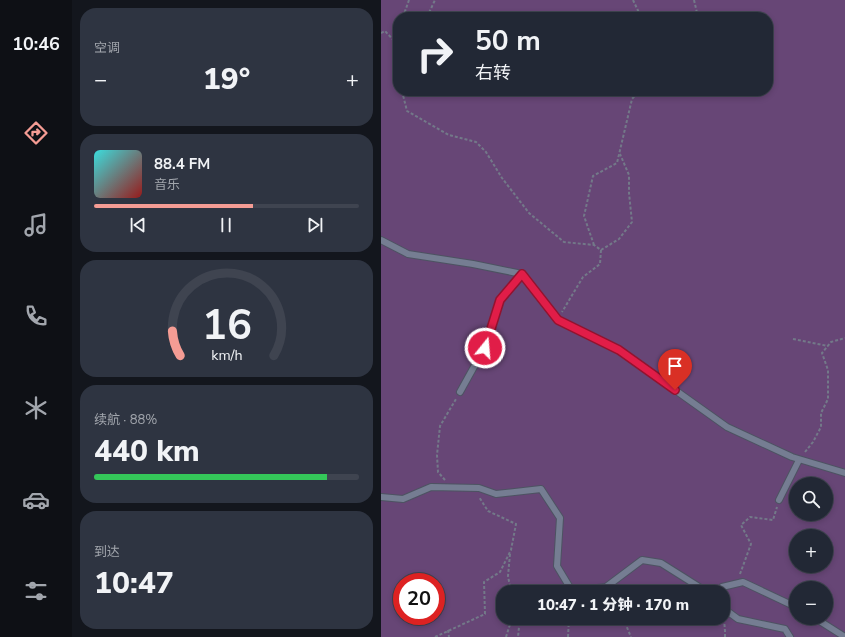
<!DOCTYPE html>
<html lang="zh">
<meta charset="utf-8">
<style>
body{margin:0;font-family:"Nunito Sans","Noto Sans SC",sans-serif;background:#2e3441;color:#f1f3f6;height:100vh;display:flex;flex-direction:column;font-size:15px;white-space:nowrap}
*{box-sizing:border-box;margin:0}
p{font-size:13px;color:#a2a6ad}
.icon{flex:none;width:22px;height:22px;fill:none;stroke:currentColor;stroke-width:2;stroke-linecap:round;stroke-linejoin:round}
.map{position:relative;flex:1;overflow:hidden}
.side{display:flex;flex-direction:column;gap:8px;padding:8px;background:#13161d;width:309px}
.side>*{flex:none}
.guide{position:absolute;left:12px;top:12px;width:380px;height:84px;border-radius:16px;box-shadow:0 2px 6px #0003,0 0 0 1px #3f4450;background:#222835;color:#f1f3f6;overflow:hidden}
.buttons{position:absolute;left:408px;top:477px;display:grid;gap:8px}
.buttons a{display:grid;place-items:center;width:44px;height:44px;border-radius:50%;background:#222835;box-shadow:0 2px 6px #0003,0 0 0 1px #3f4450;font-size:20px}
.speed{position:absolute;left:12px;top:573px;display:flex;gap:8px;font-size:20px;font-weight:700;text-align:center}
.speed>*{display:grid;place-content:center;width:52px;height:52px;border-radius:50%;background:#222835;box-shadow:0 2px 6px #0003,0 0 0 1px #3f4450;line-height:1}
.speed .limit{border:6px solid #d22;background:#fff;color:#111}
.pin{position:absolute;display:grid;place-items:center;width:34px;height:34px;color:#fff;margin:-41px -17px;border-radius:50% 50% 50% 0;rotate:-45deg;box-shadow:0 0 4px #0007}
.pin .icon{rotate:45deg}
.me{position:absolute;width:44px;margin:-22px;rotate:17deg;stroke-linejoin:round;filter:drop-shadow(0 0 3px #0008)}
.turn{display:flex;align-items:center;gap:14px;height:84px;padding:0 16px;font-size:18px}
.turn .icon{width:52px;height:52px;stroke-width:2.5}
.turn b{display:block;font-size:28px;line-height:34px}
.big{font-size:30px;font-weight:800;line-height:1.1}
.side .widget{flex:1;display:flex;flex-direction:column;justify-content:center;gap:6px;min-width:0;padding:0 14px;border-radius:16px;background:#2e3441}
.side .dial{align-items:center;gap:0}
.dial svg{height:104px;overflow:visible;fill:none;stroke:#3f4450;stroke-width:7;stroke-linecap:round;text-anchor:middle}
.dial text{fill:#f1f3f6;stroke:none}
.song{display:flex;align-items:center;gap:12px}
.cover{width:48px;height:48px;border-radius:6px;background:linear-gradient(135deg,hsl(180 70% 55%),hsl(0 70% 35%))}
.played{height:4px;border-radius:2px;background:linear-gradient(90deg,#f59c94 60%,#3f4450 60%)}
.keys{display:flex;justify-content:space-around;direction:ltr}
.heat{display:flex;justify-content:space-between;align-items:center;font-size:22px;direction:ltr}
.charge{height:6px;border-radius:3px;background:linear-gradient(90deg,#34c759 88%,#3f4450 0)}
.trip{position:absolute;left:115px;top:585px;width:234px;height:40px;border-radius:16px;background:#222835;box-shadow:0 2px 6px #0003,0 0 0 1px #3f4450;font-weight:800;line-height:40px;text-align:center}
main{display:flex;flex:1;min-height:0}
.menu{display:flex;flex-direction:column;width:72px;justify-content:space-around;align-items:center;background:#0e1015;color:#a2a6ad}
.menu .icon{width:28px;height:28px}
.menu .selected{color:#f59c94}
.menu b{font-size:18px;color:#f1f3f6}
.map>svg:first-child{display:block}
.green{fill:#674676;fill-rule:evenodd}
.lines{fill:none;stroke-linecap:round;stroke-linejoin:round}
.service-casing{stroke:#4d5362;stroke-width:8}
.path{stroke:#737989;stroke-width:2;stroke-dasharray:3 2;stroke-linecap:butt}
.service{stroke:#757d92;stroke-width:6}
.route-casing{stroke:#92132f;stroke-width:10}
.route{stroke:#e11d48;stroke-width:7}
</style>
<main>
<nav class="menu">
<b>10:46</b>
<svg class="icon selected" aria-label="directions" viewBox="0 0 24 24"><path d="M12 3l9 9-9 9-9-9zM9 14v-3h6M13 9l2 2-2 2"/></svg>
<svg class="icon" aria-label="music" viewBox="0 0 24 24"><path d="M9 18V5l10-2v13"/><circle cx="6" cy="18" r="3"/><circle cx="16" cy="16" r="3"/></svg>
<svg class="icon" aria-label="phone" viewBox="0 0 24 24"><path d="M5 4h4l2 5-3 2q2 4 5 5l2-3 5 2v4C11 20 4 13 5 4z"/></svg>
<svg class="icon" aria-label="climate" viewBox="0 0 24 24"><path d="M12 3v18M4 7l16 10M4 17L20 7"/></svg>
<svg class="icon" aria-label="car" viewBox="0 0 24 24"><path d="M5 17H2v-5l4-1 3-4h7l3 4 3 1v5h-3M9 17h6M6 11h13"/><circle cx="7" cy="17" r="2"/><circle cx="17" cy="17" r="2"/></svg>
<svg class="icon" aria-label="filters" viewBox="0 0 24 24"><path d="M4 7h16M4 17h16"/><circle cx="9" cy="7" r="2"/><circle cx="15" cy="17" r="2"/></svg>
</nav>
<section class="side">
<div class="widget"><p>空调</p>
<div class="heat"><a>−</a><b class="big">19°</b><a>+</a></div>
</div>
<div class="widget">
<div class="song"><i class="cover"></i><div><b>88.4 FM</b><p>音乐</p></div></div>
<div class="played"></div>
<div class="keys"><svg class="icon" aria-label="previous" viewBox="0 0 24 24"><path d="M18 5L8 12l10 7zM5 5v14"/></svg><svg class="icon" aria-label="pause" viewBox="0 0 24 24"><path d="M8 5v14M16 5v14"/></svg><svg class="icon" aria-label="next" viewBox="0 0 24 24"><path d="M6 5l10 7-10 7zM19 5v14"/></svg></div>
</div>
<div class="widget dial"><svg viewBox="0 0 100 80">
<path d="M14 69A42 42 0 1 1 86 69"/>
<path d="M14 69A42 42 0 0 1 8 50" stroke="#f59c94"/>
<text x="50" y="56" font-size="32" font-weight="700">16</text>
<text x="50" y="72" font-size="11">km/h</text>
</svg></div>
<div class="widget"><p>续航 · 88%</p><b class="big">440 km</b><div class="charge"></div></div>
<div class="widget"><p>到达</p><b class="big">10:47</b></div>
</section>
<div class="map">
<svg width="464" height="637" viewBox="0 0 464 637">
<rect width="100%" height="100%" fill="#2e3547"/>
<path class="green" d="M0,0H464V637H0ZM17,17H387V91H17ZM415,484H445V514H415ZM415,536H445V566H415ZM21,582H55V616H21ZM415,588H445V618H415ZM122,592H342V618H122Z"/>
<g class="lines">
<defs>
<g id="service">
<path d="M0,240L27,254L92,264L141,274L177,320L238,350L346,427L411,457L464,473"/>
<path d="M79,392L104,347L119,300L141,274"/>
<path d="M0,497L22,499L50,487L98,488L115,494L160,489L179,518L176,566L191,591L225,587L261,560L280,563L326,592"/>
<path d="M398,500L418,460"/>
<path d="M339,592L341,587L362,582L415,607"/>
<path d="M342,608L357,619L404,629L409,637"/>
<path d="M434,618L464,637"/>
</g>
</defs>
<use href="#service" class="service-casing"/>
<g class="path">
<path d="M252,0L260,17"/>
<path d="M313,0L317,17"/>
<path d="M22,17L28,0"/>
<path d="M46,17L54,0"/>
<path d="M0,33L4,31L17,45"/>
<path d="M21,91L26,111L68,135L95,142L105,152L121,178L148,213L183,242L213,245L220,250L219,264L202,277L181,312"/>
<path d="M213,245L203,216L212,176L236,163L251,99L258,91"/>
<path d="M220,250L238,239L251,222L248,193V175L239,154"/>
<path d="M412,339L447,346"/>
<path d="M424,452L432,442L440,427V413L447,399V370L441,353L450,342L464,338"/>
<path d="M64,480L57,472L56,455L59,426L75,399"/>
<path d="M129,554L127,576L130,592"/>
<path d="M359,574L370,544L360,525L369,517L392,520L396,507"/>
<path d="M136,618L138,627L137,637"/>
<path d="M242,618L250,637"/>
<path d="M343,619L344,631V637"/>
<path d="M67,630L68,637"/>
<path d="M54,637L104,614L103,582L119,572L130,550L135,524L107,511L98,497"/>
<path d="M125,637L131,618"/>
<path d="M187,637L188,618"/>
</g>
<use href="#service" class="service"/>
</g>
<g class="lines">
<defs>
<path id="route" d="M104,348L119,300L141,274L177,320L238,350L294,390"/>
</defs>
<use href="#route" class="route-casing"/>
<use href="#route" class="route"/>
</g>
</svg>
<div class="buttons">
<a><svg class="icon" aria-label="search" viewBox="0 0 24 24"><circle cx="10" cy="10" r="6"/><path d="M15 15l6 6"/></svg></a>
<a>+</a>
<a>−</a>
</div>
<div class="speed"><div class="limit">20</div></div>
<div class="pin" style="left:294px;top:390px;background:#d93025"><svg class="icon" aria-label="arrive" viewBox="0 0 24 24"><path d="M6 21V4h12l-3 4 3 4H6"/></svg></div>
<svg class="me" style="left:104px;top:348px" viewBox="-20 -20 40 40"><circle r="17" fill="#e11d48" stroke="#fff" stroke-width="3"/><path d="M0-11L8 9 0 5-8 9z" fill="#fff"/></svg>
<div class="trip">10:47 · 1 分钟 · 170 m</div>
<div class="guide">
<div class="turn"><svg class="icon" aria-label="right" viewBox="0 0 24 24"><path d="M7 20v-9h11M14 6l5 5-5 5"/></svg><div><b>50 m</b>右转</div></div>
</div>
</div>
</main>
